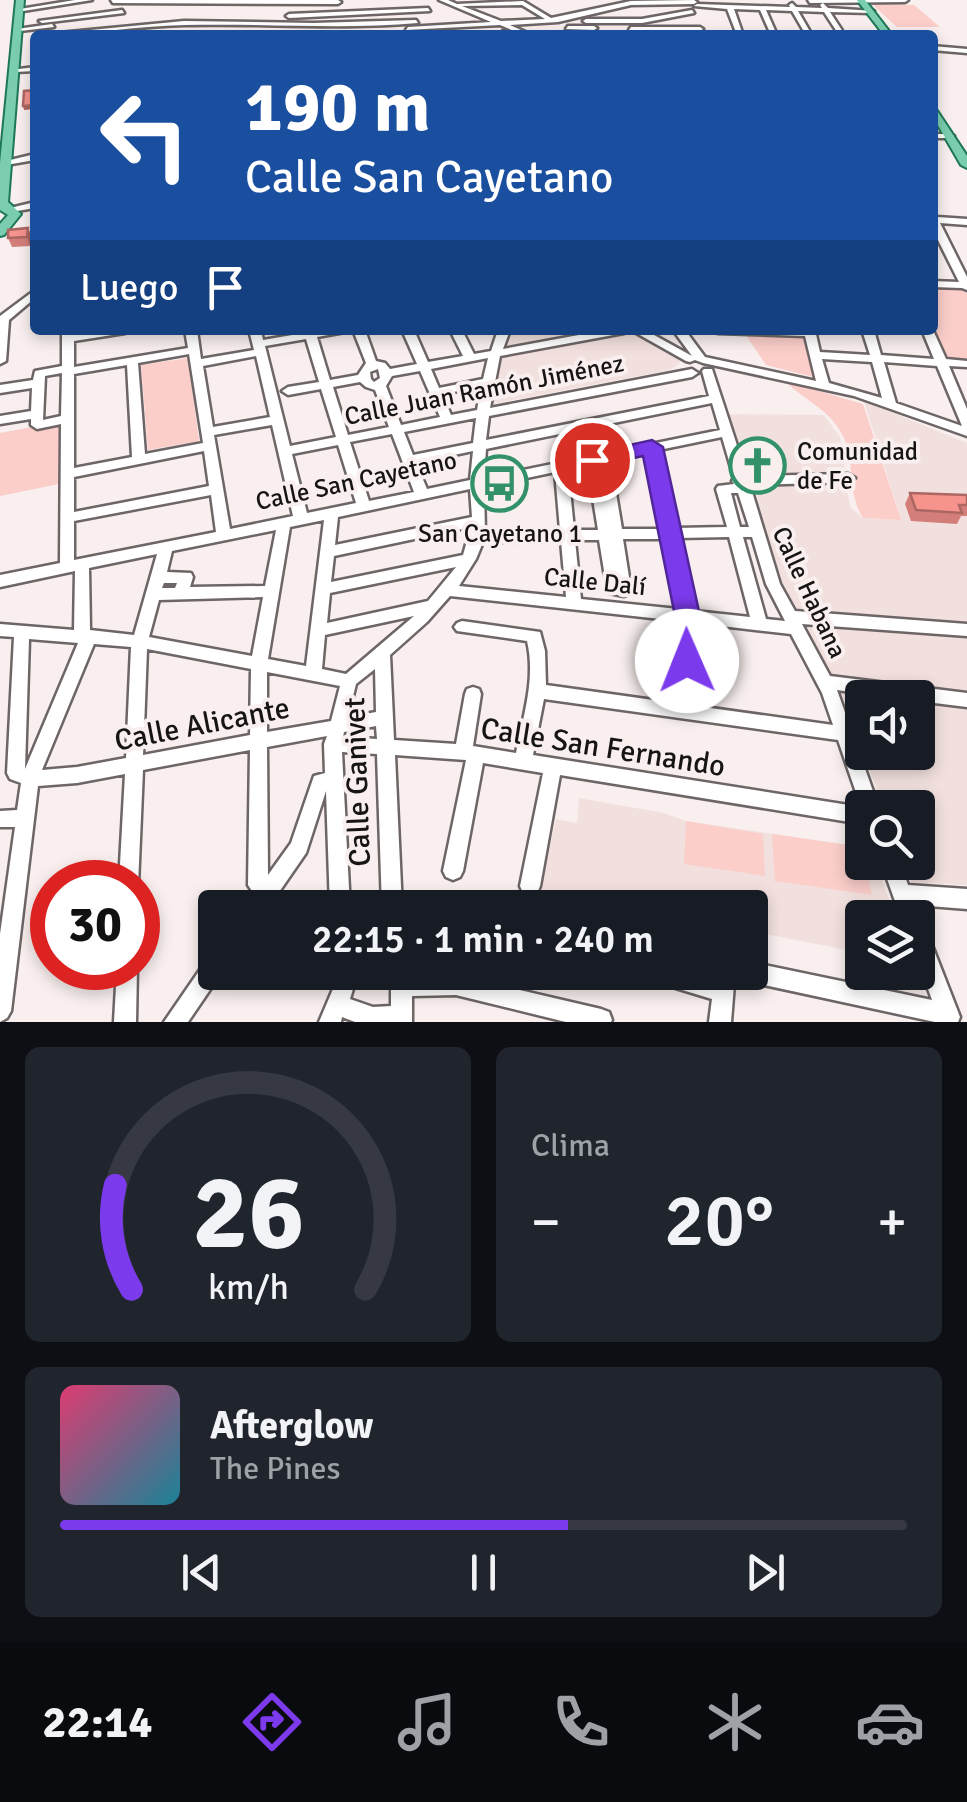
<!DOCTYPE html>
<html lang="es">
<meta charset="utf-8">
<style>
body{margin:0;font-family:Signika,sans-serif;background:#20242c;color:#f1f3f6;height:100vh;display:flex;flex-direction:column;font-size:38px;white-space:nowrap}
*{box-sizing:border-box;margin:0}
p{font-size:32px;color:#9ea1a6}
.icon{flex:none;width:55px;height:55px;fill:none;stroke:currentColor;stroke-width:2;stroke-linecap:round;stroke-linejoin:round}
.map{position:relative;height:1022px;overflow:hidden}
.drawer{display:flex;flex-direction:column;gap:25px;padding:25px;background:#0d0f14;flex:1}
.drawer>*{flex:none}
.guide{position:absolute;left:30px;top:30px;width:908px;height:305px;border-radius:10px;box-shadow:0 5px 15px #0003;background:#1a4fa0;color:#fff;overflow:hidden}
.tools{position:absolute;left:845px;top:680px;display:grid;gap:20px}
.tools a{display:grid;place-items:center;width:90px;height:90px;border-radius:10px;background:#171b24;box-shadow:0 5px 15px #0003;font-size:50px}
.speed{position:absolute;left:30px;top:860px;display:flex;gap:20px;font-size:50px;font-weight:700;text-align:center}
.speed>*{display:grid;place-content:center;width:130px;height:130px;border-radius:50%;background:#171b24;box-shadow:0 5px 15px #0003;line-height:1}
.speed .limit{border:15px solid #d22;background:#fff;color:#111}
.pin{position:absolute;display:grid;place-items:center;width:85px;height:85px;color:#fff;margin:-42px;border:5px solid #fff;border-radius:50%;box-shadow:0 2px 10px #0007}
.me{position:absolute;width:110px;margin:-55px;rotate:359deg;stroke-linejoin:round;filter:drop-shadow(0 0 8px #0008)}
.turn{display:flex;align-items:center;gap:35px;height:210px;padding:0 50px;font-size:45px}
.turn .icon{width:130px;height:130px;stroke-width:2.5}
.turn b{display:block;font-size:70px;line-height:85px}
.then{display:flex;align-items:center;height:95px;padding:0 50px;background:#0003;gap:20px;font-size:38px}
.big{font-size:75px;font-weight:600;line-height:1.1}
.drawer .tile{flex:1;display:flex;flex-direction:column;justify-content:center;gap:15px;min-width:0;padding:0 35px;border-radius:15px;background:#20242c}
.drawer .dial{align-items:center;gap:0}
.dial svg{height:260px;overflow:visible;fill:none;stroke:#363941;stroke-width:7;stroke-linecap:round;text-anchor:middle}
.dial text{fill:#f1f3f6;stroke:none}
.song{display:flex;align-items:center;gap:30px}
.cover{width:120px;height:120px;border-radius:15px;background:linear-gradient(135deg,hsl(340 70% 55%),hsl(190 70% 35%))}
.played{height:10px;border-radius:5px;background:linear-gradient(90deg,#7c3aed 60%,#363941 60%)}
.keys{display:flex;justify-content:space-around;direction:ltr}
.heat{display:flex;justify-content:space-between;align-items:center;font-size:55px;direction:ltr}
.drawer .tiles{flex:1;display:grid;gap:25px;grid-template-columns:1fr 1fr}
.tile:last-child{grid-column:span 2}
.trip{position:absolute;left:198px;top:890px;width:570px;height:100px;border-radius:10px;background:#171b24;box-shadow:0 5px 15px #0003;font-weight:600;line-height:100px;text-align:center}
.dock{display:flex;height:160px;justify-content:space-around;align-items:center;background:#090b0e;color:#9ea1a6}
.dock .icon{width:70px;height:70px}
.dock .selected{color:#7c3aed}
.dock b{font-size:45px;color:#f1f3f6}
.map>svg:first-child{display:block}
.built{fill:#f2e0de}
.green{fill:#fbceca}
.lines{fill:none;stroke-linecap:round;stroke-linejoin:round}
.minor-casing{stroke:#6e6666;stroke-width:5}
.major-casing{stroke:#1e7756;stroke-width:4}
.minor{fill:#fff;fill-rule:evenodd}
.major{fill:#7aceaf;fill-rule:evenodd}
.wall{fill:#d47e79}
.shaded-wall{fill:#ac6763}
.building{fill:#f6938d;stroke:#ac6763;stroke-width:2.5}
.route{fill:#7c3aed;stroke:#51269a;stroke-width:2.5}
.labels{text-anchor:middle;stroke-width:8;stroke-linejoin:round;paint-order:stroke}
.street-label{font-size:25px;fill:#171414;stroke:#f8efee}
.poi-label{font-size:25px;fill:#171414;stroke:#f8efee;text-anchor:start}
.near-street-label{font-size:30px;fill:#171414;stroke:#f8efee}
</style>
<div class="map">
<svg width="967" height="1022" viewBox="0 0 967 1022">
<rect width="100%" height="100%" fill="#f8efee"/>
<g class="built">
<path d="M510,330H629L678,355L680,363L670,370L492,404L500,356Z"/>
<path d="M864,401L967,443V885L912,882L905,863L918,862V808L884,807L863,753L918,752V698H862V750L841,694L781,583L726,414L824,415L840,437L850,507L863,518L901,520Z"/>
<path d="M579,798L664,813L686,821L862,847V862L876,863L895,917L862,918V953L750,931V908L634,907L540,891L556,819L577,823Z"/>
</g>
<g class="green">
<path d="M871,3L914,5L940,27H897Z"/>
<path d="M932,286L964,288L967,294V360L945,359L933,329Z"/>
<path d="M745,334L803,336L813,377L766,365Z"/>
<path d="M188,358L199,441L148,450L141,365Z"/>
<path d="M785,381L863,404L901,520L863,518C846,492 856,459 842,434C827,407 805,401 785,381Z"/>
<path d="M60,422L59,484L0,496V433Z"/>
<path d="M686,821L763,834L765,876L684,864Z"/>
<path d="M772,834L862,847L872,895L775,881Z"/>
</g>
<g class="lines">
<defs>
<g id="minor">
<path d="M75,0H92L23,11L20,9Z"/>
<path d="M111,0H338L341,2L338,4L113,3Z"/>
<path d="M439,0H448L457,4L523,1L551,18L631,1L694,0L697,2L694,4L631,5L558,22L510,25L532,35H523L500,25L406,30L408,27L491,22ZM522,5L545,19L501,21L462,6Z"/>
<path d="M808,0H908L905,2L810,3Z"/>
<path d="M792,3L796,7L822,8L820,5L823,3L828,8L874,11L871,13L830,12L845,35H839L824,12L798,11L812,35H806L792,11L766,10L777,35H771L760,10L734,9L743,35H737L727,9L694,6L697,4L790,7L789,5Z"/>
<path d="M428,8L430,11L289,18L286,16L289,14Z"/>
<path d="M122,10L124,13L42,23L39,21Z"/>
<path d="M692,10L694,13L642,23H586L583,21L586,19H642Z"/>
<path d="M416,20L418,23C341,30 263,23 185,25C136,26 87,35 38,35L184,21L313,23Z"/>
<path d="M52,24L54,27L20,31L17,29Z"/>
<path d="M568,26H594L597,28L594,30L566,29Z"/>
<path d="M631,27H700L703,29L700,31L629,30Z"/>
<path d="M503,31L505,32L507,35H501L500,33Z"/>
<path d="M932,46L967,49V53L932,50Z"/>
<path d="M35,67V71L15,72L11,70Z"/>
<path d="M932,134H950L954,136L950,138H932Z"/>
<path d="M35,154V160L6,165L2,162Z"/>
<path d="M35,202V208L11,212L6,209Z"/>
<path d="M932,214L937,217L967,219V225L940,223L967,277V290L962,288L932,287V281L959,282L932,228Z"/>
<path d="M35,290V298L9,320L6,361L0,364V316Z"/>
<path d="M932,328L946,359L967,361V367L949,366L967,409V436L854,396L703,363L695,360L690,362L686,361L631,330H645L692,356L673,330H685L705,357L816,381L805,336L718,333L712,330H815L820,352L870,355L862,330H874L881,355L934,359L922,330ZM822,359L872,362L882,398L829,383ZM884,362L937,366L962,426L896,403Z"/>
<path d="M62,330H74V335L104,330H131L125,333L74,341V367L188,348L185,330H197L201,359L254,350L249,330H261L263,340L304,333L303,330H347L345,332L317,337L330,380L358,375L366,363L353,330H365L376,361L385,363L390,369L417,364L402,330H414L428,362L463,356L450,330H462L474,354L491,351L498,330H510L503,349L606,330H630L624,333L500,356L490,408L692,369L698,373L692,377L489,416L486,440L709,396L702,371L704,369H712L747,476L848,474L855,478L848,482L750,485L780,584L795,611L967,624V636L802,624L830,676L967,693V707L918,701V698H894L837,690L879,808H862V824L560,775L540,886L537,893L530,895L523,893L520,886L543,773L483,763L463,871L460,877L453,880L446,877L443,871L466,760L395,755L402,908H382L377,754L342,752L350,908H330L326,791L306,853L268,908H246L254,894L248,885L250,750L143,770L138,885V882H119L125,774L77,783L38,786L11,1011L7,1018L0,1022V934L15,827H0V811L17,810L21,783L10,779L7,773L14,637L0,636V624L74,630L75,571L0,587V575L60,563L61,424L37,429L31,425V419L0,424V416L31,411L32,388L0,393V385L33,380L35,371L62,366ZM306,339L319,382L288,387L282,391L288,395L321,389L336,437L290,446L265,346ZM189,354L203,443L145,454L138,363ZM256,356L270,417L213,427L203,366ZM488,358L483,379L439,388L431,369ZM127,365L132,457L74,468V374ZM378,369L380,378L374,382L371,379L370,372ZM420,371L440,417L401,425L386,386L392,376ZM62,373L61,416L43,420L45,376ZM360,382L366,387L375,390L389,427L348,435L333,387ZM481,387L477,410L451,415L442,394ZM712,403L720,430L484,478L486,449ZM476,418L473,443L413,455L404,432ZM272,425L293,516L230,529L214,435ZM392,434L414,492L369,501L350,442ZM722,437L734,478L732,481L734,484L718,486L716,489L727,527L676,528L659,450ZM338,445L356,503L307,513L292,454ZM204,451L209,486L74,512V477ZM473,451L470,480L427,489L416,463ZM647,453L662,529H622L616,493C611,486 597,486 592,493L598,530H574L568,469ZM555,472L560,530L485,532L484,487ZM470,489L472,517L335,545L338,517ZM731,493H738L749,527H740ZM211,495L216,532L74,560V521ZM324,520L306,666L268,659L290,527ZM471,527L463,555L331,582L334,556ZM276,530L265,586L190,587L193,577L191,573L167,572L172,551ZM729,537L750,617L694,611L678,538ZM743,537H752L766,584L785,621L766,619ZM623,539H664L678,609L581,599L575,540H599L607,589L609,593L624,596L629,594L631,590ZM561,541L566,597L459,586L476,559L483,542ZM157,554L134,635L90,630L89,568ZM456,567L428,601L327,623L330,593ZM164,583H177L175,588H162ZM450,596L679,621V661L681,666L687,667L693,666L695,661V623L791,634L822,693L833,725L546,685L545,651L540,632L462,621L457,623L454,627L457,631L527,641C536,679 523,716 516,753L473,746L481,694L479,689L473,687L467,689L465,694L456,744L394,740L390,655L427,622ZM263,597L252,656L149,637L159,600ZM414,616L346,674L322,669L325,635ZM29,639L78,643L25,769ZM94,644L131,647L126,758L77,767L42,770ZM147,649L251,669L250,735L143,755ZM375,669L376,712L348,717L356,684ZM267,672L340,686L331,721L267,732ZM544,699L838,740L861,807L533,755ZM376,726L377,739L343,737L344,732ZM327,736L324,744L325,773L314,776L291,843L268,875L267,747Z"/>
<path d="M881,862H900L908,885L967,889V909L916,905L921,918L918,925V918H901Z"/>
<path d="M918,925L925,928L928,935L960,1017L958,1022H935L750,982L743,979L740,972H750V962L932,1000L918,961Z"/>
<path d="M215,955V972H222L188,1022H164L208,958Z"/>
<path d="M117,968H137L136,1022H114Z"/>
<path d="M333,972H353V989L350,999L373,1007L391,1006V972H411V975H456L601,1009L609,1012L612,1020L611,1022H566L456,995L412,996V1022H355L342,1017L341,1022H319L333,989Z"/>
<path d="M646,972H692L714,979L715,972H735L731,1022H709L712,999L656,982L649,979Z"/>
</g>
<g id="major">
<path d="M16,0H24L8,202L21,214L4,235L0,236V224L8,215L0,210V163Z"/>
<path d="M857,0H865L892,35H884Z"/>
<path d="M932,103L967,156V168L961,165L932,115Z"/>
</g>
</defs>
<use href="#minor" class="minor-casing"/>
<use href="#major" class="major-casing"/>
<use href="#minor" class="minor"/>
<use href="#major" class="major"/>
</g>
<g class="wall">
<path d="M28,228L32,237L30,246L12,247L8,238Z"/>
<path d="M745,448L773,466L772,472H750L744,454Z"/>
<path d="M910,493L967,495V516H961L957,524L911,521L905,504Z"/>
</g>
<g class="shaded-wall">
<path d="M35,105V109L24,110L23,106Z"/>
<path d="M28,228L32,237L30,246L27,237Z"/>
</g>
<g class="building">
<path d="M35,90V105L23,106L24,91Z"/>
<path d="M28,228L27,237L8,238V230Z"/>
<path d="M745,448H766L773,466L751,467Z"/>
<path d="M910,493L967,495V505H959L962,513L916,510Z"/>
</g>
<path class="route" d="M652,440L663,447L700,616V661L687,672L674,661L675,616L643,456L592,467L581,460L584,455Z"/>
<defs>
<symbol id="church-ring" viewBox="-11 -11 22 22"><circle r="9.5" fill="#f8efee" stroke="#329169" stroke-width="1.5"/><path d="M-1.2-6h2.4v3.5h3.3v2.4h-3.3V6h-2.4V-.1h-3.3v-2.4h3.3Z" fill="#329169"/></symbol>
<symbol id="bus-ring" viewBox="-11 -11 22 22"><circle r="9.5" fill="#f8efee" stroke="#329169" stroke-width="1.5"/><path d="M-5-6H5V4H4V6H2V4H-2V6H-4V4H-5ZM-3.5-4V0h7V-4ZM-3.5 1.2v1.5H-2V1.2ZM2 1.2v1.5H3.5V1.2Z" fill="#329169"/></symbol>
</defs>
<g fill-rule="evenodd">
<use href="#church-ring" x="726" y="434" width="63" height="63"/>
<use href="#bus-ring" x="468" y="452" width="63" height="63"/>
</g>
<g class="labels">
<g class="street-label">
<text transform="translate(484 389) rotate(-11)" y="9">Calle Juan Ramón Jiménez</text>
<text transform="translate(356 480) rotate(-12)" y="9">Calle San Cayetano</text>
<text transform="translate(595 581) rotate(6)" y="9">Calle Dalí</text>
<text transform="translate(810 592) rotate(65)" y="9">Calle Habana</text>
</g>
<g class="poi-label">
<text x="797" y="460">Comunidad<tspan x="797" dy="29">de Fe</tspan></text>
<text x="500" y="542" text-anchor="middle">San Cayetano 1</text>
</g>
<g class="near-street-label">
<text transform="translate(202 724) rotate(-11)" y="10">Calle Alicante</text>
<text transform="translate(603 747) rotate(9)" y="10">Calle San Fernando</text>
<text transform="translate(357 782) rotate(-92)" y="10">Calle Ganivet</text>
</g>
</g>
</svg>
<div class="tools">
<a><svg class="icon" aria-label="sound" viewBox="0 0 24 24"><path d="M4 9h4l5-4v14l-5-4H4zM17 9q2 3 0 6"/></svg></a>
<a><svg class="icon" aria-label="search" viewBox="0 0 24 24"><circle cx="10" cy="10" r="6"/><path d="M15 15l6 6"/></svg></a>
<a><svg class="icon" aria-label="layers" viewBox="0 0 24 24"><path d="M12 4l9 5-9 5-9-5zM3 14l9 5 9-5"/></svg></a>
</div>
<div class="speed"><div class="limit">30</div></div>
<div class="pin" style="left:592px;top:460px;background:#d93025"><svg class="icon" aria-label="arrive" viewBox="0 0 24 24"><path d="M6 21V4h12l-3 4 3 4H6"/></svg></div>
<svg class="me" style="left:687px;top:661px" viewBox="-20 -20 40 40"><circle r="19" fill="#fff"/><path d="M0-13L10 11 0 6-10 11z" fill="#7c3aed"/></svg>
<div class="trip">22:15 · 1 min · 240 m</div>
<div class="guide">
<div class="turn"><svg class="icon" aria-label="left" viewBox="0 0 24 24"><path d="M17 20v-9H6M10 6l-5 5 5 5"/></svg><div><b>190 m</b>Calle San Cayetano</div></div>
<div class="then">Luego<svg class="icon" aria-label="arrive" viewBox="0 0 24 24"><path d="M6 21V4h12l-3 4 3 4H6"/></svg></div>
</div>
</div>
<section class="drawer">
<div class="tiles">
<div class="tile dial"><svg viewBox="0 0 100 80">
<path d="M14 69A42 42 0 1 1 86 69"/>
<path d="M14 69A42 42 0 0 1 9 37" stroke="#7c3aed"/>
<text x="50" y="56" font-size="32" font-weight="700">26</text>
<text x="50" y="72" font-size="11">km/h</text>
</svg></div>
<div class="tile"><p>Clima</p>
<div class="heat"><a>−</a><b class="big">20°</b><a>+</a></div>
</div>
<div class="tile">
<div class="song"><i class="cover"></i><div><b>Afterglow</b><p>The Pines</p></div></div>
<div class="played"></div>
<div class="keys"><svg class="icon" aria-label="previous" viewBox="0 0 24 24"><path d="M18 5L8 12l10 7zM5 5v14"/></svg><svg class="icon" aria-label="pause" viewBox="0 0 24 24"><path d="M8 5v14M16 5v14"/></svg><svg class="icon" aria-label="next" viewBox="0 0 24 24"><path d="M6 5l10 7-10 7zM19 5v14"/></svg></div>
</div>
</div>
</section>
<nav class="dock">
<b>22:14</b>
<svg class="icon selected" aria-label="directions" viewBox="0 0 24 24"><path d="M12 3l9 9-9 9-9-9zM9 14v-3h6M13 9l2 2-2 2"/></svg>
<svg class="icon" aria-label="music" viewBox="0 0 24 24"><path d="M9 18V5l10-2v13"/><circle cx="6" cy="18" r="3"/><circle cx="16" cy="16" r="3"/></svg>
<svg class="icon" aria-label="phone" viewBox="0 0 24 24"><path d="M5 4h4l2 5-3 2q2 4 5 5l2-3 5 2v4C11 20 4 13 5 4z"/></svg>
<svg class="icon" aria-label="climate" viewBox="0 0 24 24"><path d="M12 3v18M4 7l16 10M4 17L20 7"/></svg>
<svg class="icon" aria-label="car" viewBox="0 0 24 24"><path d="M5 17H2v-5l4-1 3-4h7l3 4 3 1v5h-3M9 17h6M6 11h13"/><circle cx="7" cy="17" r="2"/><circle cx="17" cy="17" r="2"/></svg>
</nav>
